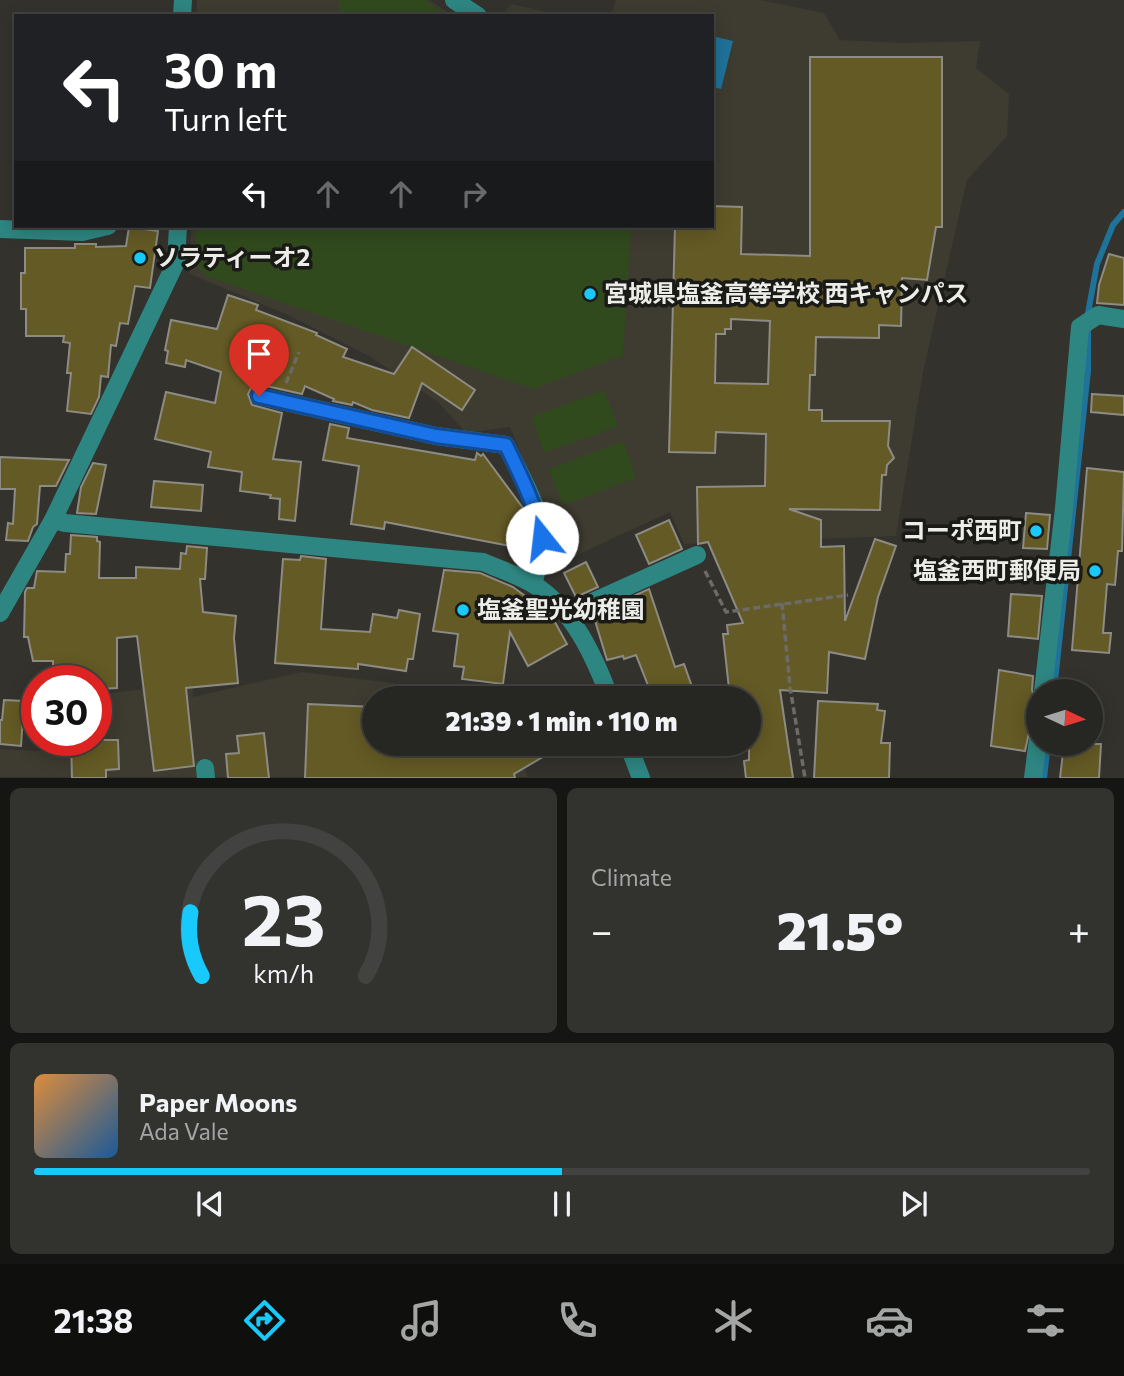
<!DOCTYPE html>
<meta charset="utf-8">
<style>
body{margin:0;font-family:Commissioner,"Noto Sans JP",sans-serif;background:#32322f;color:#f1f3f6;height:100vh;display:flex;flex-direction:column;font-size:26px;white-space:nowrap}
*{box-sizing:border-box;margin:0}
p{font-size:23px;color:#a4a5a5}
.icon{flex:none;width:38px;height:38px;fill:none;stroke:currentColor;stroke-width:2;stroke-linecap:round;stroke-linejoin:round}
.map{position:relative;height:778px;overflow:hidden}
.sheet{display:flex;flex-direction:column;gap:10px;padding:10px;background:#151513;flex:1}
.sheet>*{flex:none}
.banner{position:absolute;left:14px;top:14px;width:700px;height:214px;border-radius:0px;box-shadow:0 4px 18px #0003,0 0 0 2px #424340;background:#202124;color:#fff;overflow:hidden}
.needle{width:46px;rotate:94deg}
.controls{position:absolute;left:1026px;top:679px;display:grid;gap:14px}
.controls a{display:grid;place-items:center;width:77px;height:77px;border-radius:50%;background:#262622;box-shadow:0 4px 18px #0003,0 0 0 2px #424340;font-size:35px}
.speed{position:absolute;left:21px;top:665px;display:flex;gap:14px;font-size:35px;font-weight:700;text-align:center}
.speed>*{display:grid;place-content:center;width:91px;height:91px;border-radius:50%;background:#262622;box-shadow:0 4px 18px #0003,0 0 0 2px #424340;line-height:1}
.speed .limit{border:10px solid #d22;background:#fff;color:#111}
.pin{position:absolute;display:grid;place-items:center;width:60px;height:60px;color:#fff;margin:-72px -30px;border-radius:50% 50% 50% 0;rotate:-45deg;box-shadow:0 0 7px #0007}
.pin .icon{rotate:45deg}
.me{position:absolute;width:77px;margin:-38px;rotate:344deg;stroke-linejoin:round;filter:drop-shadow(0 0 5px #0008)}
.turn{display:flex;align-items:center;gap:24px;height:147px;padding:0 35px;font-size:32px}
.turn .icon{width:91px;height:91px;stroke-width:2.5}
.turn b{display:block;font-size:49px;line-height:60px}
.lanes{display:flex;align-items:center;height:66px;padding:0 35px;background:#0003;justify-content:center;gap:35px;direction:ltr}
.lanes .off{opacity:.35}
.big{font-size:52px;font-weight:800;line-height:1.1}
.sheet .widget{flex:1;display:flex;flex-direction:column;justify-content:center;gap:10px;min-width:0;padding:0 24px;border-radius:10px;background:#32322f}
.sheet .dial{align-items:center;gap:0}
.dial svg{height:182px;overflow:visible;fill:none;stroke:#424340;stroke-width:7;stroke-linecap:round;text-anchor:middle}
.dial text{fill:#f1f3f6;stroke:none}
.song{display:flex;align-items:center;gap:21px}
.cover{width:84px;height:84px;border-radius:10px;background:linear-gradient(135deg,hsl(30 70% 55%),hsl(210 70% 35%))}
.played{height:7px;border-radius:4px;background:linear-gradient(90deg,#18cafc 50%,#424340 50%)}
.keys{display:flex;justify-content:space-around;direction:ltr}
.heat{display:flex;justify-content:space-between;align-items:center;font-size:38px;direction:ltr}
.sheet .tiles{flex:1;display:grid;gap:10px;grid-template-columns:1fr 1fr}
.widget:last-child{grid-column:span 2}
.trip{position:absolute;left:362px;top:686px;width:399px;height:70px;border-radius:35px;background:#262622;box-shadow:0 4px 18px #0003,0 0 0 2px #424340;font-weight:800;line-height:70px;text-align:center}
.tabs{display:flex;height:112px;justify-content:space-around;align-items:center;background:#0f0f0e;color:#a4a5a5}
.tabs .icon{width:49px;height:49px}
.tabs .current{color:#18cafc}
.tabs b{font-size:32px;color:#f1f3f6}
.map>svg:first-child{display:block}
.built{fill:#3e3c30}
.green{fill:#304a1d}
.water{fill:#1f729a}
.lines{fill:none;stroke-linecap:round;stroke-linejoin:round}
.stream{stroke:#1f729a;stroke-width:6}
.building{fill:#645a25;stroke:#8c8b84;stroke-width:2;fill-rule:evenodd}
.path{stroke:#6c6b67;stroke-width:3.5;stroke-dasharray:7 3.5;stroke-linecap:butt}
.minor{stroke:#2e8682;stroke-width:18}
.route-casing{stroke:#114b97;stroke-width:18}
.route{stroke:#1a73e8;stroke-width:12}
.poi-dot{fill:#18cafc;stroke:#1a1a17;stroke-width:2.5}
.labels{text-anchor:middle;stroke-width:7;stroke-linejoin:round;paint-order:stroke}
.poi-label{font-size:24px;font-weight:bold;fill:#ecece8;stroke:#1a1a17;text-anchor:start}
</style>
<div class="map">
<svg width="1124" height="778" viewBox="0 0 1124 778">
<rect width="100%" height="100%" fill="#33322d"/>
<g class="built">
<path d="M197,0H429L454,16H197Z"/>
<path d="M616,0H759L824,13L840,40L904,43L980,41L976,68L1009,94L1007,136L967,180L923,372L896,536L684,544L670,512L564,561L510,427L466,433L438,402L369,356L286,314L190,274L191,226H712V16H606L613,10Z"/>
<path d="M511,4L566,16H502Z"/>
<path d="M302,672L408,685L473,698H374V744H512L528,777H0V749L35,751L90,745L96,740V695L192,683L193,697Z"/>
</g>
<g class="green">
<path d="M339,0H425L448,16H339Z"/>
<path d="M196,226H631L623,355L534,389L206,276L195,263Z"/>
<path d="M604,390L618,426L544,453L531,417Z"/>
<path d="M623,441L636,478L563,505L549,469Z"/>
</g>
<path class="water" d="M712,36L733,41L721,89L712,87Z"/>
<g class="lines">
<g class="stream">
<path d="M1054,691L1088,371V313L1097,264L1113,225L1124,212"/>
<path d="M1044,778L1048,744"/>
</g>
</g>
<g class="building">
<path d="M810,57H942V227H936L927,280L902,278L901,326L879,325V338L816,337L815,375H810L809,410H822V421H890L888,446L894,458L887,465L886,475H882L880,510L789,509L821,520V547L844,546L845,621L875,539L896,546L878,597L865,659L829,652L827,693L780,690L793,778H746L744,761L749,760V698H730L723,634H728L727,625L743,623L708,542L698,544L697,487L765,486L766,434L716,432L715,453L669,452L675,226H712V206L742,207L741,254L810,256ZM731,319L770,321L768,384L715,383L716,334H725V329H731Z"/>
<path d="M129,227L158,231L150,288L135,286L128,324L120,323L116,346L111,345L108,377L101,376L99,397L91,414L67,411L71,373H67L70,343L63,342L64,336H26V309H21V273H25V248H75V244H96V247L126,246Z"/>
<path d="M1109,254L1124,258V305L1097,303L1099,285Z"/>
<path d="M228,295L258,305L256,310L317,333L316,335L347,349L343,357L394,374L412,347L475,390L462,410L422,383L409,418L372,410L353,402L352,405L333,401L334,399L305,386L302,394L262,385L251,388L248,394L252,405L282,413L273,459L301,462L295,521L279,519L280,499L270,498L271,495L240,491L242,472L208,467L211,452L155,439L166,392L215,403L221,372L186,360L185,367L166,363L168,351L165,350L171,320L217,329Z"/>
<path d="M1092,394L1124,396V415L1091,412Z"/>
<path d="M330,424L349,428L347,438L475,460L477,453L481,456L483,454L523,508L517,513L510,546L385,522L384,529L351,524L359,466L323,460Z"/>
<path d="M0,457L69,460L56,486H40L37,524L33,527L28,541L6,540L8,523L13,524L15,489H0Z"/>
<path d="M93,463L106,465L96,514L77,513L81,487Z"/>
<path d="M1087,468L1124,472L1122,551H1118L1115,585L1107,584L1103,633H1111L1109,653L1072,650Z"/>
<path d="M154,481L203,485L201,511L151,507Z"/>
<path d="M1026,513L1050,515L1047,549L1023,548Z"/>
<path d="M669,520L682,549L649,564L636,535Z"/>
<path d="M71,535L97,537V541L100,542L99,578H136V567L180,569L181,553L186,554L187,546L207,548L205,579H200L203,612L236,616L234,638L238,683L186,688L194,766L154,771L137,636L117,638V688L99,689V681H53V661H33L28,637H24L25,592L27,588H34L37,571L65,572L66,554H70Z"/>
<path d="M301,556L326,559L321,629L370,632L373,614L397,618L399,610L420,614L413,659H408L406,671L358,664V669L275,663L283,559L300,560Z"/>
<path d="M586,562L598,587L576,597L564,573Z"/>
<path d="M444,570L480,573L513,587L551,615L567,644L528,666L510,632L503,684L462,679L464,667L454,666L458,634L433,631Z"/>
<path d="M649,589L675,667L684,664L696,698H653L636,655L624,659L623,656L607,660L593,614Z"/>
<path d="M1011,594L1042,596L1038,639L1008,636Z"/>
<path d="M999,670L1033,676L1032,690L1036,700L1025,751L991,746Z"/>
<path d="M4,700L24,701L21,746L0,744V720H2Z"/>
<path d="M818,701L878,704L877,710L885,711L881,743H890L889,778H814Z"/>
<path d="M308,704L374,707V744L563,745L514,774L515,778H305Z"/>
<path d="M264,733L269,778H228L226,754L239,753L237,736Z"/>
<path d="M71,740H118L119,769L106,770V778H72Z"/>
<path d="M1064,744H1101L1099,778H1060Z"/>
</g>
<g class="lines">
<g class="path">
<path d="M286,383L299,352"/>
<path d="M705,571L726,612L848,595"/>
<path d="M782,603L790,687L805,778"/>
</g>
<g class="minor">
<path d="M454,0L478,16"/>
<path d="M182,16L183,0"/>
<path d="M0,229L82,232L108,226"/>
<path d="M259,396L436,436L506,445C519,473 539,505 542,536C543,552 537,569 533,584"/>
<path d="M53,520L65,523L483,562C499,569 518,575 533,584C573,609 594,656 610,698"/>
<path d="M0,613L53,520L176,262L178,226"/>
<path d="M566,614L697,555"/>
<path d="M1043,691L1064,508L1080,327L1098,315L1124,319"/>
<path d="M628,744L641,778"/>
<path d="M205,768L206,778"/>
<path d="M1033,778L1038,739"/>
</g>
</g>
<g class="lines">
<defs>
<path id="route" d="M259,396L436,436L506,445C520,475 536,505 542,538"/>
</defs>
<use href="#route" class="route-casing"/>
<use href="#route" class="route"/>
</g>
<g class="poi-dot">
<circle cx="140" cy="258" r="7"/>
<circle cx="590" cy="294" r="7"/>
<circle cx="1036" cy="531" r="7"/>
<circle cx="1095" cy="571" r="7"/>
<circle cx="463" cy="610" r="7"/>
</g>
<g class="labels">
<g class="poi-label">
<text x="154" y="266">ソラティーオ2</text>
<text x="604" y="302">宮城県塩釜高等学校 西キャンパス</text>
<text x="1022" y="539" text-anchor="end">コーポ西町</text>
<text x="1081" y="579" text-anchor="end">塩釜西町郵便局</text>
<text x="477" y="618">塩釜聖光幼稚園</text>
</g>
</g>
</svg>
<div class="controls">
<a><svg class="needle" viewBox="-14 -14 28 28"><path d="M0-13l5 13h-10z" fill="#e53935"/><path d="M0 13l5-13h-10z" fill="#a4a5a5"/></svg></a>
</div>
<div class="speed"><div class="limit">30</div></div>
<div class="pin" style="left:259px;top:396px;background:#d93025"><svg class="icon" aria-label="arrive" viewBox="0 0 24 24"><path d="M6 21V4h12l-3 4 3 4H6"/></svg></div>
<svg class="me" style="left:542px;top:538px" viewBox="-20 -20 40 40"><circle r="19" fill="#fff"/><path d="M0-13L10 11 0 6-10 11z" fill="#1a73e8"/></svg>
<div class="trip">21:39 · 1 min · 110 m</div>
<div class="banner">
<div class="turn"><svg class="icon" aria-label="left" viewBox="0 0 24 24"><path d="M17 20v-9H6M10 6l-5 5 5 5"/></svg><div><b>30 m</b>Turn left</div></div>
<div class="lanes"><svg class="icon" aria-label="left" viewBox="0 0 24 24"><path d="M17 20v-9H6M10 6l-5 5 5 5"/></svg><svg class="icon off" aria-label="ahead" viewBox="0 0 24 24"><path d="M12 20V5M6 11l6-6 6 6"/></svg><svg class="icon off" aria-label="ahead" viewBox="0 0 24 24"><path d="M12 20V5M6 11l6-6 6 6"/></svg><svg class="icon off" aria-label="right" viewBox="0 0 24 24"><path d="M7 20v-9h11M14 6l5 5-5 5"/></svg></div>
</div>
</div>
<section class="sheet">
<div class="tiles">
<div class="widget dial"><svg viewBox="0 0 100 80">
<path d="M14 69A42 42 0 1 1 86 69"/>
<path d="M14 69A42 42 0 0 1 9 41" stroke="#18cafc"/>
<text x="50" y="56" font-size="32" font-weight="700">23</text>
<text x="50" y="72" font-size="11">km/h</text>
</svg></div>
<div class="widget"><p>Climate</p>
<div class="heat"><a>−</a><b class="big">21.5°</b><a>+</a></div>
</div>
<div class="widget">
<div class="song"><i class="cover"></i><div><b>Paper Moons</b><p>Ada Vale</p></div></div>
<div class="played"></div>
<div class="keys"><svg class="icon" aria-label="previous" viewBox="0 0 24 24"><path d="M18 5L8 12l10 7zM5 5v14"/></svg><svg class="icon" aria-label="pause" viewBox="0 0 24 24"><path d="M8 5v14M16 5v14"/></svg><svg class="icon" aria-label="next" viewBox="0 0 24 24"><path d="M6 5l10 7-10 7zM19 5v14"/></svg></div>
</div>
</div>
</section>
<nav class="tabs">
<b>21:38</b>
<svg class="icon current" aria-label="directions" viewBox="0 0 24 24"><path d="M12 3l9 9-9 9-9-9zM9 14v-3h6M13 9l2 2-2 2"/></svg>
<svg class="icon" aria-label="music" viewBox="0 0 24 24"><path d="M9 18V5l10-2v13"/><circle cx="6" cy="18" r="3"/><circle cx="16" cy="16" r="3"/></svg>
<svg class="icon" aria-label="phone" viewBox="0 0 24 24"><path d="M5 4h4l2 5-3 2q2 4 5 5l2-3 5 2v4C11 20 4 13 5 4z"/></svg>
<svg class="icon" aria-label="climate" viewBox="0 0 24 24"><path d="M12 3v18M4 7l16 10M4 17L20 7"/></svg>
<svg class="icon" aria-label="car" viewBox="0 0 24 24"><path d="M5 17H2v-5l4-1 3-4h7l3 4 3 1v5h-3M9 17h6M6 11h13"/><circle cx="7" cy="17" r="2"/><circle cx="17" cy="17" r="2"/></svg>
<svg class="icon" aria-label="filters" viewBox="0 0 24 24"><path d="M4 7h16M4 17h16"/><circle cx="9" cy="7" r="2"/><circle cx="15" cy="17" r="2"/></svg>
</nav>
